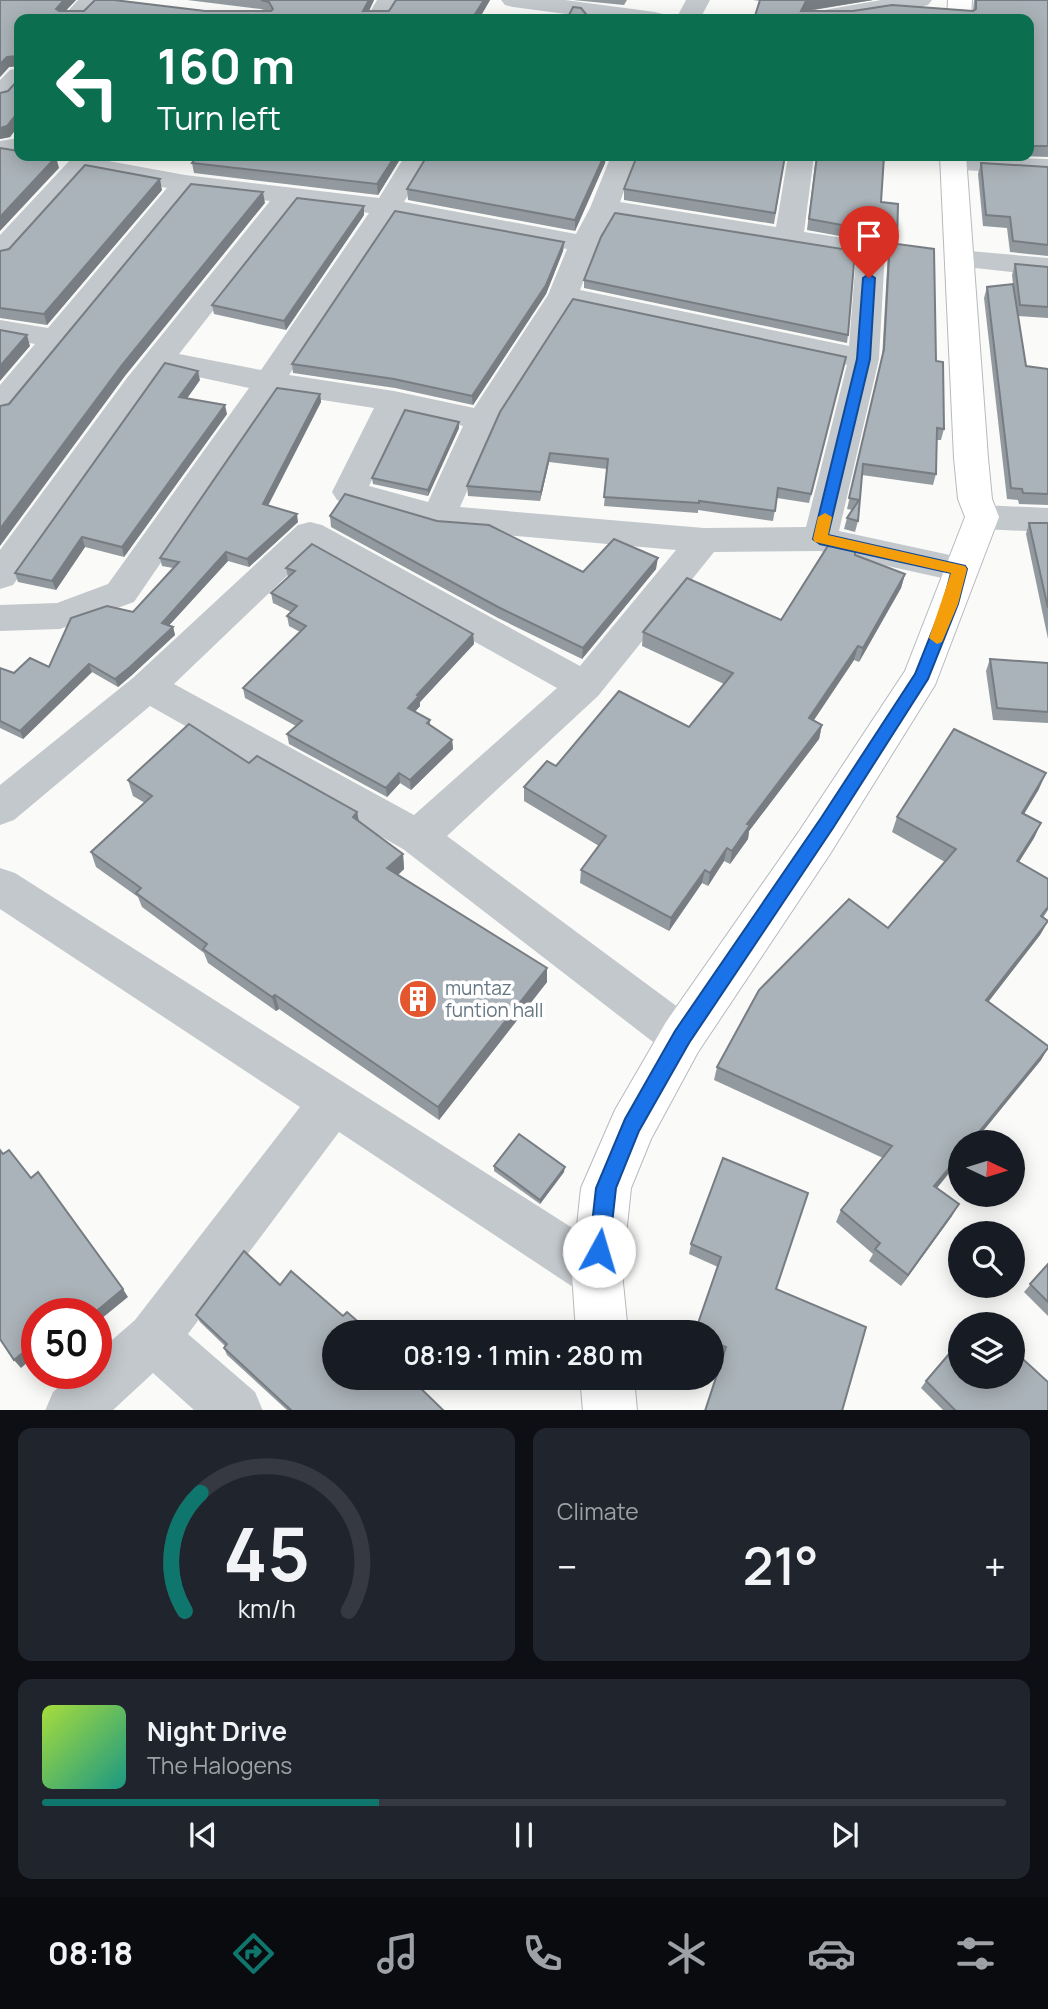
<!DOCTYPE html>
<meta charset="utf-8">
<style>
body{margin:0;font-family:Manrope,sans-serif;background:#20242c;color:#f1f3f6;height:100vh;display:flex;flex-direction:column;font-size:26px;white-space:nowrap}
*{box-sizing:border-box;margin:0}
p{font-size:23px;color:#9ea1a6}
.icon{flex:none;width:38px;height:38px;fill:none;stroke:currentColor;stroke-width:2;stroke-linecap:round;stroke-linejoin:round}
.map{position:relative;height:1410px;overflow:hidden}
.drawer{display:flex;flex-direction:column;gap:18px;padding:18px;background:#0d0f14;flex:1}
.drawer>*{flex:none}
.hud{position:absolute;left:14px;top:14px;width:1020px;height:147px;border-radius:14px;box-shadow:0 4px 18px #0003;background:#0b6e4f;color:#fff;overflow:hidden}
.needle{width:46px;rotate:94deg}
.fabs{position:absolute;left:948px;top:1130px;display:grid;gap:14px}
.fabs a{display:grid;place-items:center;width:77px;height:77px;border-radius:50%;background:#171b24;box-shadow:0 4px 18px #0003;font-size:35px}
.speed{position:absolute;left:21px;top:1298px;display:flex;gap:14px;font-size:35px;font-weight:700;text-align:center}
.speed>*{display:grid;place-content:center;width:91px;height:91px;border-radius:50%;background:#171b24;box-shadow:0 4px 18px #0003;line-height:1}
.speed .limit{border:10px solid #d22;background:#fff;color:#111}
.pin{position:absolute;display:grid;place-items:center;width:60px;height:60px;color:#fff;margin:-72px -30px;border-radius:50% 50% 50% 0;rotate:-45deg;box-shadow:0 0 7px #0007}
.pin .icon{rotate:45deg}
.me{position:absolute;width:77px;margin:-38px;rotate:6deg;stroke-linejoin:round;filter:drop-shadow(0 0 5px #0008)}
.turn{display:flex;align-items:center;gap:24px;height:147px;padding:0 28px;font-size:32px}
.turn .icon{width:91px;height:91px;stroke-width:2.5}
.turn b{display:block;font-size:49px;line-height:60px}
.big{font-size:52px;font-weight:600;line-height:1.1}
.drawer .widget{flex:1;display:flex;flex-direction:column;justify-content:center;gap:10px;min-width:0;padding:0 24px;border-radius:14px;background:#20242c}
.drawer .dial{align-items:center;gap:0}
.dial svg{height:182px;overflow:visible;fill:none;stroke:#363941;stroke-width:7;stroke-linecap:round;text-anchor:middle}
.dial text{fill:#f1f3f6;stroke:none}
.song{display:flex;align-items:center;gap:21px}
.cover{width:84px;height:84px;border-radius:10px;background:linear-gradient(135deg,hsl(80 70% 55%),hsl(170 70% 35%))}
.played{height:7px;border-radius:4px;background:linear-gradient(90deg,#0f766e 35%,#363941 35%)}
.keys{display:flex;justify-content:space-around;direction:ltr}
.heat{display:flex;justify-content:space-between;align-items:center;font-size:38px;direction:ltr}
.drawer .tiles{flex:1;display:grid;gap:18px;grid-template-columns:1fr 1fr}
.widget:last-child{grid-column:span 2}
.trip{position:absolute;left:322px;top:1320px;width:402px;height:70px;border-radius:35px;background:#171b24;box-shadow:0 4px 18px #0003;font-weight:600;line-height:70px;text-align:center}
.menu{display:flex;height:112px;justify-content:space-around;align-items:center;background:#090b0e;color:#9ea1a6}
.menu .icon{width:49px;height:49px}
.menu .active{color:#0f766e}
.menu b{font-size:32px;color:#f1f3f6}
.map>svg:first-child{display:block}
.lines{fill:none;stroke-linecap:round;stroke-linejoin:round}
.major-casing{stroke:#b5babe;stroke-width:2}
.minor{fill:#c3c8cc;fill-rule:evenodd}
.major{fill:#fff;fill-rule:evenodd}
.wall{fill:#929a9f}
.shaded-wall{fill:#777d82}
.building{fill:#aab3b9;stroke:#777d82;stroke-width:2}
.route{fill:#1a73e8;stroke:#114b97;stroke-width:2}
.slow{fill:#f59e0b}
.labels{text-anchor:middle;stroke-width:7;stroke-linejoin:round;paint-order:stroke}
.poi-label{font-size:19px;fill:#657683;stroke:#fff;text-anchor:start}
</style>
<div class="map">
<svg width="1048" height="1411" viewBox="0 0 1048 1411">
<rect width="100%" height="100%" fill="#fafaf8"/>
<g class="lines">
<defs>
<g id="major">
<path d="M948,0H972L971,19H947Z"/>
<path d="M940,156H966L988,458L992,499L999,517L935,685L830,854L698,1052L651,1139L631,1188L622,1273L628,1332H576L572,1273L581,1188L615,1110L666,1022L800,830L905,671L965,517L958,499L954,458Z"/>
<path d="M580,1377H634L637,1411H583Z"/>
</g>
</defs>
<use href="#major" class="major-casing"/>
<g class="minor">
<path d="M78,0H103L86,19H61Z"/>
<path d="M377,0H401L390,19H366Z"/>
<path d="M501,0H565L655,12L663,14L667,19H604L513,7L505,5Z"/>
<path d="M686,0H710L700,19H676Z"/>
<path d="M881,0H932L928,5L920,7L851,19H801L805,14L813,12Z"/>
<path d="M19,68V89L9,100L0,103V80L10,70Z"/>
<path d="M19,138V154L0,157V141Z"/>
<path d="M81,156L185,175L379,198L405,156H431L404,202L576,234L590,208L611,156H637L620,202L776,227L788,156H814L804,232L871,242L881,245L885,251L879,359L839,531L973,560L978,569L973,578L960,582L820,551L714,552L598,696L447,836L698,1022L705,1037L698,1052L682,1058L666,1052L403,849L150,706L14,820L0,825V785L134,677L298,525L310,522L322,525L580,666L676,550L438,529L337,500L332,492L374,408L277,393L134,602L60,629L0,631V605L57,603L108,584L249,388L166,370L13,585L0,589V550L127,378L270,201L192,192L11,413L0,416V385L35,344L0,338V320L48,328L167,188L87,173L10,258L0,261V235L72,158ZM297,204L369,213L261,370L179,354ZM394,217L567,249L548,295L474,408L394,391L289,375ZM613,218L856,257L849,346L580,290L598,244ZM571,306L847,365L806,527L704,528L460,507L498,420ZM404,413L463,426L428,502L369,486ZM313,551L557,688L414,815L174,684Z"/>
<path d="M950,156L1048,159V175L944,169L940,163L944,157Z"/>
<path d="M958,250L1048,258V276L948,265L944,259L948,253Z"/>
<path d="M982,505L1048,508V532L982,529L970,525L965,517L970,509Z"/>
<path d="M0,868L15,873L615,1255L622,1273L615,1291L597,1298L579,1291L339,1132L188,1334L255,1392L263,1411H195L153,1373L112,1411H45L53,1392L73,1374H96V1354L135,1320L300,1107L0,909Z"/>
</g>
<use href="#major" class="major"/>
</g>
<g class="wall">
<path d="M0,0H76L65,11H267L261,9L187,0H374L369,11H389L396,0H490L479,19H19V125L10,137L0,139V93L8,91L19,79L18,66L9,67L0,77Z"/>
<path d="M573,0H627L624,5Z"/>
<path d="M753,0H873L808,11H973L974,0H1048V157L1015,156H1029V19H754L760,1Z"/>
<path d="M197,156H402L378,195L194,173L192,163Z"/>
<path d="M427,156H606L605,163L575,231L408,200L407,189Z"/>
<path d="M785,156L774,224L624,200V189Z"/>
<path d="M816,156H884L881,202L897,244L936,361L944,429L941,440H937L936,474L933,485L862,475L858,521L855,532L844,529L847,518L852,510L847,509L882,359L888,251L883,244L807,230Z"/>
<path d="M981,163L1048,167V256L1010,252L1007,228L983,226L978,174Z"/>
<path d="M162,190L47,325L0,318V251L9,249Z"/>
<path d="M364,215L286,330L214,314L212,305Z"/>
<path d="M564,242L563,251L546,294L473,405L395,388L293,373L292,364Z"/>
<path d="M1015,264L1048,267V318L1018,316L1026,366L1048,369V505L1019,504L1018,500L1007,499L984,298L987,287L1013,284L1012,275Z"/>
<path d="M584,280L848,335L847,343L584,288Z"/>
<path d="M846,357L809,503L777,498L773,521L698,510V513L604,506L607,469L549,462L540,501L468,496L467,486L500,412Z"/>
<path d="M200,380L187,398L227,414L124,557L85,547L56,590L18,582L15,573Z"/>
<path d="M320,394L321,402L268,506L298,522L249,567L228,561L169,625L173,627L175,635L132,675L118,687L92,672L23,739L0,728V668L14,673L49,667L133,612L173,568L162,566L160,558Z"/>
<path d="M459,428L428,496L373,484L372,478Z"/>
<path d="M330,516L583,572L656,569L582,659L498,618L331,527Z"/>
<path d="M1029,523H1048V639L1026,534Z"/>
<path d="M855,555L905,574L901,588L859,662L854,660L813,721L822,725L819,739L749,831L748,839L730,864L724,861L708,886L702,883L669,931L580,883L581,870L599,846L524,801V787L556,766L689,727L724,684L642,646L643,632L781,620Z"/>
<path d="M286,568L473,634L474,644L420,702V706L415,712L430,720V725L452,740L453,749L411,790L400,783L387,797L289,744L287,734L296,726L245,698L243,688L300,632L289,626L287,616L291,612L273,603L271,593L288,577Z"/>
<path d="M990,659L1048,663V723L993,720L986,671Z"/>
<path d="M249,763L357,812L359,822L403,854L404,869L398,875L547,982L439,1120L279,1009L276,1011L208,963L204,953L142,907L138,897L96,867L91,852L145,803L133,796L128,780Z"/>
<path d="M1039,789L1024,814L1041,823L1034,838L1019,862L1048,879V910L1043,918L1048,921L1040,935L988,1002L1048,1048L1041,1060L937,1188L952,1216L901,1286L869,1261L873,1254L836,1222L841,1210L883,1158L714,1080L717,1067L888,928L945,862L892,832L897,817Z"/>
<path d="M494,1166L564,1172L540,1204L494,1171Z"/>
<path d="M808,1193L723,1356L712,1351V1332L718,1267L689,1254L691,1244Z"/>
<path d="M1048,1264V1316L1024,1292Z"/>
<path d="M280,1285L334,1332L444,1411H288L227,1355L224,1348L225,1346L200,1322L196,1315Z"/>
<path d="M926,1381L1048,1411H944L921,1388Z"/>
</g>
<g class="shaded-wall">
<path d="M64,0H76L58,19L56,9Z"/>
<path d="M369,0H374L365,19L363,11Z"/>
<path d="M484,0H490L479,19H472Z"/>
<path d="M814,0H873L804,11H801L806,1Z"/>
<path d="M18,56L19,66L9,67L0,77V64L7,57Z"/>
<path d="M19,111V125L10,137L0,139V128Z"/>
<path d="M395,156H402L378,195L377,184Z"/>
<path d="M604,156H606L605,163L575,231V220Z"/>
<path d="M56,157L59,168L0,231V217Z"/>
<path d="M160,179L162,190L47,325L44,314Z"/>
<path d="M263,192L265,203L125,376L0,546V529L122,365Z"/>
<path d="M364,206V215L286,330L284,321Z"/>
<path d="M564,242L563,251L546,294L473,405L472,396Z"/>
<path d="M27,335L30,346L0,381V366Z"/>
<path d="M198,371L200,380L181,407L179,397Z"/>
<path d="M320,394L321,402L264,513L263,504Z"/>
<path d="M225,405L227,414L124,557L122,547Z"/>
<path d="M459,422V428L428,496V490Z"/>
<path d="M550,453L549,462L540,501L541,492Z"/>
<path d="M297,514L298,522L249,567L247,559Z"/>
<path d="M82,537L85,547L56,590L52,581Z"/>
<path d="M226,552L228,561L164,631L162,623Z"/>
<path d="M658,558L656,569L582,659L583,648Z"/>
<path d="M905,574L901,588L859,662L863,648Z"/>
<path d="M173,627L175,635L132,675L118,687L115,679Z"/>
<path d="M473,634L474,644L420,702V706L409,718L408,708L417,695Z"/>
<path d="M858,646L854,660L806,732L809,718Z"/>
<path d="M89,664L92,672L23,739L20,731Z"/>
<path d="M822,725L819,739L749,831L748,839L730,864L732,851L747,824Z"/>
<path d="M452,740L453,749L411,790L410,780Z"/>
<path d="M399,773L400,783L387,797L386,788Z"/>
<path d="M1046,773L1039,789L1015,829L1022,813Z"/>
<path d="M357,812L360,827L353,817Z"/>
<path d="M1041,823L1034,838L1010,876L1017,861Z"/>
<path d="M727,848L724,861L708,886L710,873Z"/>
<path d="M403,854L404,869L389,883L387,868Z"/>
<path d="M705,870L702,883L669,931L671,918Z"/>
<path d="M1048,921L1040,935L979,1014L986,1000Z"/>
<path d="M547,968V982L439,1120L438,1107Z"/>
<path d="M275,995L279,1009L276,1011L272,997Z"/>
<path d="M1048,1048L1041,1060L973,1143H970Z"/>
<path d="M961,1154V1158L928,1199L934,1186Z"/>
<path d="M565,1167L564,1172L540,1204V1200Z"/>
<path d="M959,1204L952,1216L901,1286L908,1275Z"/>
<path d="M123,1289L128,1297L96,1323V1314H93Z"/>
<path d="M37,1341V1354L21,1368L14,1360Z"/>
</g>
<g class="building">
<path d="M0,0H64L56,9L59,11H84L95,0H114L205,11H271L273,9L269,2L261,0H369L363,11H389L396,0H484L472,19H19V111L7,126L0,128V93L8,91L19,79L18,56L7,57L0,64Z"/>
<path d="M760,0H814L806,1L801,11H853L892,5L973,11L976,9V0H1048V146H1029V19H754Z"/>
<path d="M573,7L581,8L590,19H567Z"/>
<path d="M0,148L19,151V156H47L56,157L0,217Z"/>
<path d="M197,156H395L377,184L192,163Z"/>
<path d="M427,156H604L575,220L407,189Z"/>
<path d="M637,156H785L775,213L624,189Z"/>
<path d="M817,156H884L881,202L898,204L897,244L934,249L936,361L943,362L944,429L937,428L936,474L863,464L858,521L847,518L859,500L849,498L884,349L890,240L885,233L809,219Z"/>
<path d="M981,163L1048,167V245L1013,241L1010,217L986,215Z"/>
<path d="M85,165L160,179L44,314L0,308V251L9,249Z"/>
<path d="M191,184L263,192L122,365L0,529V406L9,404Z"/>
<path d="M297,198L364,206L284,321L212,305Z"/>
<path d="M395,211L564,242L546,285L472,396L394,379L292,364Z"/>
<path d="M615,213L855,251L848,335L584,280L601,237Z"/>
<path d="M1015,264L1048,267V307L1020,305Z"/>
<path d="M1013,284L1026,366L1048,369V494L1023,493L1022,489L1011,488L987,287Z"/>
<path d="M573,299L846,357L811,494L778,488L775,511L699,501V503L604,497L608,459L550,453L541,492L467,486L500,412Z"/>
<path d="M0,330L27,335L0,366Z"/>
<path d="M165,363L198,371L179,397L225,405L122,547L82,537L52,581L15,573Z"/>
<path d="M277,388L320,394L263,504L297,514L247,559L226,552L162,623L173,627L130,667L115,679L89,664L20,731L0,721V668L14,673L30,658L49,667L71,618L107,606L133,612L179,562L160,558Z"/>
<path d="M405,410L459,422L428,490L372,478Z"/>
<path d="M345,494L437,521L489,525L583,572L614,539L658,558L583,648L498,607L330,516Z"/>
<path d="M1029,523H1048V608Z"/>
<path d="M831,541L855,547V555L905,574L863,648L858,646L809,718L822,725L747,824L750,825L732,851L727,848L710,873L705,870L671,918L581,870L606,836L524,787L547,761L556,766L619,691L689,727L733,673L643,632L687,578L781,620Z"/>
<path d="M312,544L473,634L417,695L419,696L408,708L430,720L427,723L452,740L410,780L399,773L386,788L287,734L302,721L243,688L306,626L287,616L297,606L271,593L295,571L286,568Z"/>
<path d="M990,659L1048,663V712L997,708Z"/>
<path d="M189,724L249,763L257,756L357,812L353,817L403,854L387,868L547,968L438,1107L275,995L272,997L203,949L207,944L136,893L141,888L91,852L152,796L128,780Z"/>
<path d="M954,729L1046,773L1022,813L1041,823L1017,861L1048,879V907L1041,916L1048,921L986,1000L1048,1046V1048L970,1143H961V1154L934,1186L959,1204L908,1275L875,1249L880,1243L841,1210L892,1146L717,1067L759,990L849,899L888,928L956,849L897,817Z"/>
<path d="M519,1134L565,1167L540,1200L494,1166Z"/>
<path d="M0,1150L3,1154L9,1150L31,1178L38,1172L123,1289L93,1314H37V1341L14,1360L0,1339Z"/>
<path d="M723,1158L808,1193L776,1289L866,1327L842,1411H705L726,1347L712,1341V1332H695L721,1257L691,1244Z"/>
<path d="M244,1251L280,1285L291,1271L343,1316L347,1312L370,1332H334V1377H409L444,1411H292L224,1348L227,1344L196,1315Z"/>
<path d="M1048,1264V1302L1030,1284Z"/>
<path d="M979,1318L986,1325H973Z"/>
<path d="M961,1340V1377H1013V1350L1048,1382V1411H956L926,1381Z"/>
</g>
<path class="route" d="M869,274L875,278L870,359L828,535L965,566L967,569L958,604L928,679L833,828L689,1043L639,1131L616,1188L609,1251L606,1259L599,1262L592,1259L589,1251L596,1188L625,1119L675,1031L821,818L915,674L943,604L951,573L820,544L813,539L857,359L863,278Z"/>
<path class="slow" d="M825,513L832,517L828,535L965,566L967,569L958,604L942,642L937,644L929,638L951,573L815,542L813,539L818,517Z"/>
<defs>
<symbol id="building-disc" viewBox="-11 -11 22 22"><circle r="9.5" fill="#e4572e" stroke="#fff"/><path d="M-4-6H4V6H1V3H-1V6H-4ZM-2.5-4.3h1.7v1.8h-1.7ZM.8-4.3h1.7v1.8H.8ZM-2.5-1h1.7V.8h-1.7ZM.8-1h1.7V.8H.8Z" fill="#fff"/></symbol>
</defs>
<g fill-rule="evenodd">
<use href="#building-disc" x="396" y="977" width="44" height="44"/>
</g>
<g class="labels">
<g class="poi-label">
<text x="445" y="995">muntaz<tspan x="445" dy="22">funtion hall</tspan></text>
</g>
</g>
</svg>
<div class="fabs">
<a><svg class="needle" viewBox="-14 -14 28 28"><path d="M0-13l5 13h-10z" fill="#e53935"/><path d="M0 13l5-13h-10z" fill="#9ea1a6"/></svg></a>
<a><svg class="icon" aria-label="search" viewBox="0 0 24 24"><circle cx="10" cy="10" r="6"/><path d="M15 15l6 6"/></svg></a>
<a><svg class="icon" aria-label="layers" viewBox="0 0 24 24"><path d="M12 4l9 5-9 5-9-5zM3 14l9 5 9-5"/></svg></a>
</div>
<div class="speed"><div class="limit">50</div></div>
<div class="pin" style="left:869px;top:278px;background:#d93025"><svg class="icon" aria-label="arrive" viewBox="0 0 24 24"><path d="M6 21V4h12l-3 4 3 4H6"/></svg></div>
<svg class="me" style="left:599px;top:1251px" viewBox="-20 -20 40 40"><circle r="19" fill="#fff"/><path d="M0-13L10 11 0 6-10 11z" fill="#1a73e8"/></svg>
<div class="trip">08:19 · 1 min · 280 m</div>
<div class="hud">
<div class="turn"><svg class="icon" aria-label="left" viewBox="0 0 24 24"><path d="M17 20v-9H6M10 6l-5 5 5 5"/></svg><div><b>160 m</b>Turn left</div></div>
</div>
</div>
<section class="drawer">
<div class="tiles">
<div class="widget dial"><svg viewBox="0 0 100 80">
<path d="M14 69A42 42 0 1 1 86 69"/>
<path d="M14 69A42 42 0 0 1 21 17" stroke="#0f766e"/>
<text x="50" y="56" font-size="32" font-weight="700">45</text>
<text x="50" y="72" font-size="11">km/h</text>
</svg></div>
<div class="widget"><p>Climate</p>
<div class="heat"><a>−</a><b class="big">21°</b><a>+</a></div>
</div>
<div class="widget">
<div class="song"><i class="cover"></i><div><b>Night Drive</b><p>The Halogens</p></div></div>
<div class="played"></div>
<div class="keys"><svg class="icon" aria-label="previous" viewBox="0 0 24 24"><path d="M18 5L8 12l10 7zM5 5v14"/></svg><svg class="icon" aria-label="pause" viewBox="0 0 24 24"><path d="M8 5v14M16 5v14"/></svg><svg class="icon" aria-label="next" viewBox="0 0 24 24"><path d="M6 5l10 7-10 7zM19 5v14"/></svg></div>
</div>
</div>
</section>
<nav class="menu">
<b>08:18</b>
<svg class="icon active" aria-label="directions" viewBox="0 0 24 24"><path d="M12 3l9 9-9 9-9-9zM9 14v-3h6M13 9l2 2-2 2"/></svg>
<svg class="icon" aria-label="music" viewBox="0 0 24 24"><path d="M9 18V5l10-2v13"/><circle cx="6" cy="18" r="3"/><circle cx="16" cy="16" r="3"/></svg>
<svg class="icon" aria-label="phone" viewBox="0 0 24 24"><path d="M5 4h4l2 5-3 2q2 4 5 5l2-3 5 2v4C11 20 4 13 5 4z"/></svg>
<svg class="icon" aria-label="climate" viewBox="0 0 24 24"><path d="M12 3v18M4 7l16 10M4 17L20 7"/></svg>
<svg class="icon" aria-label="car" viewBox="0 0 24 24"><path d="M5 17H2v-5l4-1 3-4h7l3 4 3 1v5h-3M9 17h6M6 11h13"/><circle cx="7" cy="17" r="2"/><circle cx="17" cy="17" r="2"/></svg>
<svg class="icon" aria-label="filters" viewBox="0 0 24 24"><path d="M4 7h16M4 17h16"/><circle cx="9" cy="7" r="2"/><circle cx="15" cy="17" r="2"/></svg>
</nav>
